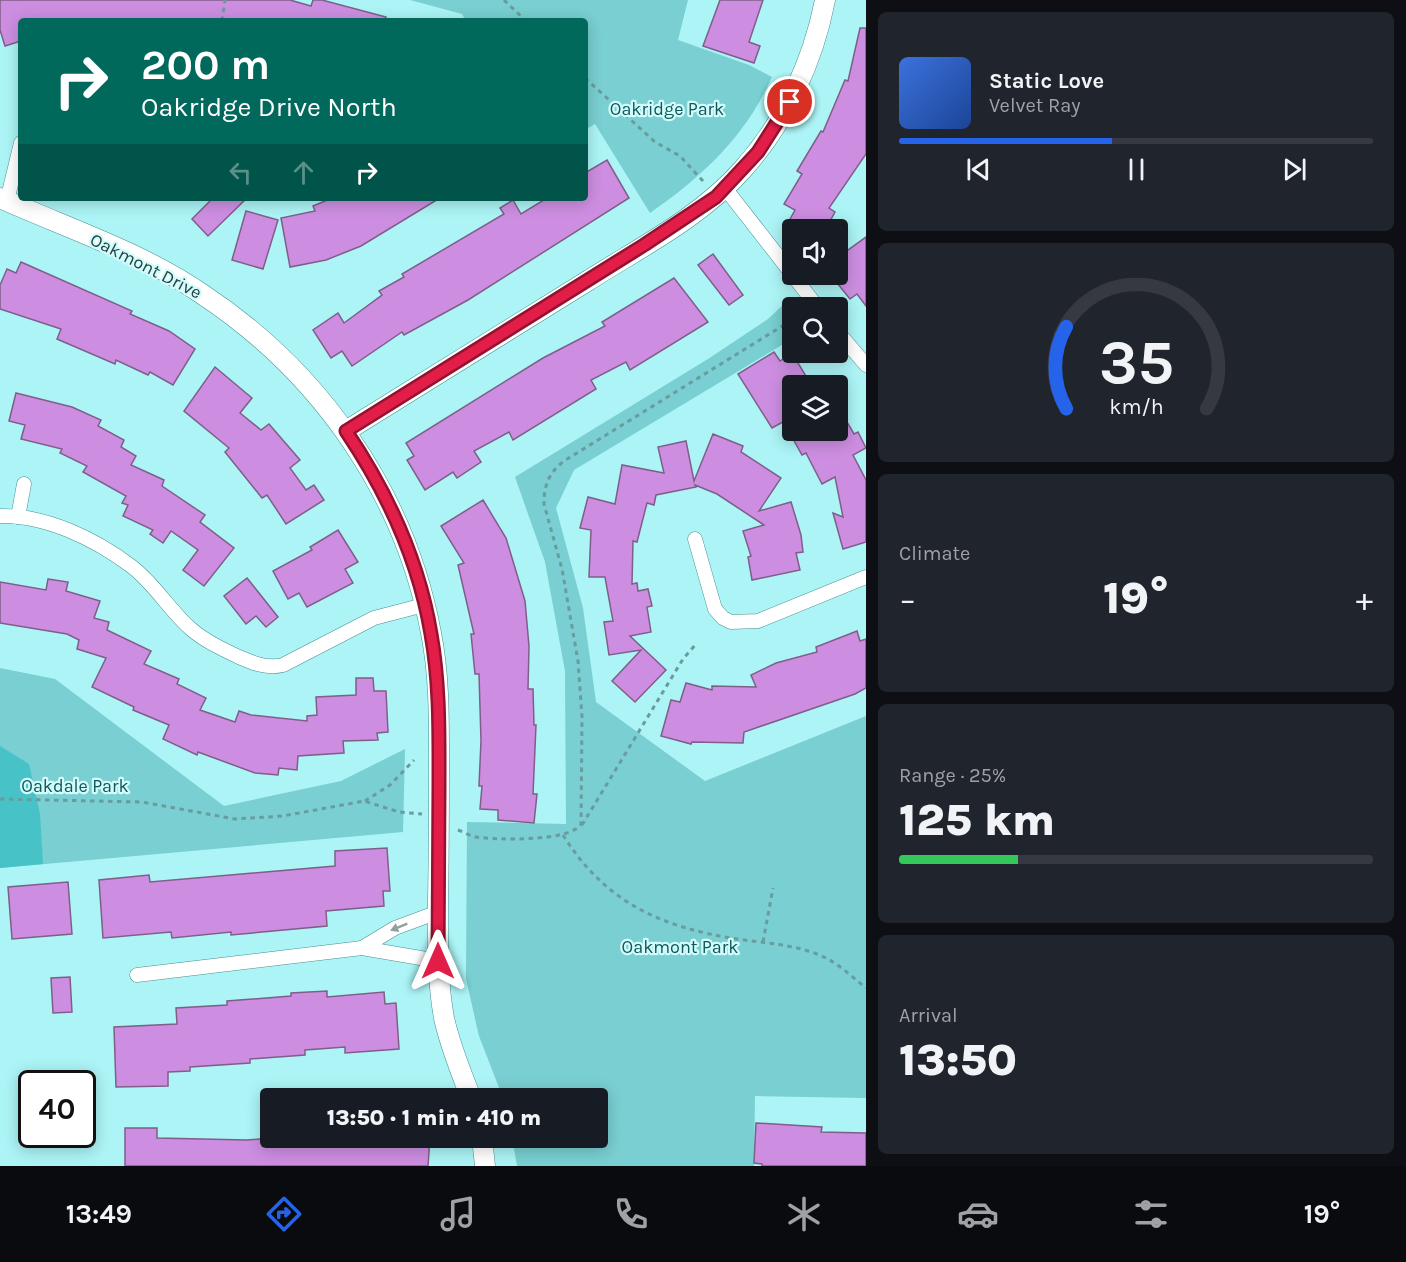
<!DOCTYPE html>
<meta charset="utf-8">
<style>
body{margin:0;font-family:Karla,sans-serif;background:#20242c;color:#f1f3f6;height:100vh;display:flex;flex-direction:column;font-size:22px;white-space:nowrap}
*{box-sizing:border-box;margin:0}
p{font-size:20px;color:#9ea1a6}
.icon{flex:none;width:33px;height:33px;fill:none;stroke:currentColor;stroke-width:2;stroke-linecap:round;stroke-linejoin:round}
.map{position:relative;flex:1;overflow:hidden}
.side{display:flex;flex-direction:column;gap:12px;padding:12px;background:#0d0f14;width:540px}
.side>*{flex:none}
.top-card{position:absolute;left:18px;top:18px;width:570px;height:183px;border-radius:6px;box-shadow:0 3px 15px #0003;background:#00695c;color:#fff;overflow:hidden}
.buttons{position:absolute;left:782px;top:219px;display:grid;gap:12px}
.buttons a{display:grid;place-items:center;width:66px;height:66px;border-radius:6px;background:#171b24;box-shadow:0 3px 15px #0003;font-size:30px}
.speed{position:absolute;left:18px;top:1070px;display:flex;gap:12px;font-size:30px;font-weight:700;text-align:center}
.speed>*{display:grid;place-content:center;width:78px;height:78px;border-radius:50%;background:#171b24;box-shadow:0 3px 15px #0003;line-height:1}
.speed .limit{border:3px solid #111;border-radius:9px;background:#fff;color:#111}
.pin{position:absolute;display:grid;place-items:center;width:51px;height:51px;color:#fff;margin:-26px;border:3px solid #fff;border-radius:50%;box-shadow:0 2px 6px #0007}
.me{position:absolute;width:66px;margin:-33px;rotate:0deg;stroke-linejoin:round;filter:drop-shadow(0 0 4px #0008)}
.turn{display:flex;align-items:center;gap:21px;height:126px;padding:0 24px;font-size:27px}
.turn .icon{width:78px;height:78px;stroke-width:2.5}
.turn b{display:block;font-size:42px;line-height:51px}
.lanes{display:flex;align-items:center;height:57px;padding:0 24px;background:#0003;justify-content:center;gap:30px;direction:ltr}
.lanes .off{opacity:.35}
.big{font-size:45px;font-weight:800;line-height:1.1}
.side .tile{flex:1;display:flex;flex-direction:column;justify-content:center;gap:9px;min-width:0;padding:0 21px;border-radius:9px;background:#20242c}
.side .dial{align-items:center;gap:0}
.dial svg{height:156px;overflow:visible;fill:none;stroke:#363941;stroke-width:7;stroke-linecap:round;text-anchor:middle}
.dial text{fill:#f1f3f6;stroke:none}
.song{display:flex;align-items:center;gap:18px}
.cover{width:72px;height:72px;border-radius:9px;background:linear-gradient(135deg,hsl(220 70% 55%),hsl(220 70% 35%))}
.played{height:6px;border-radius:3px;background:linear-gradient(90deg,#2563eb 45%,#363941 45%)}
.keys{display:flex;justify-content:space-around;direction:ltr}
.heat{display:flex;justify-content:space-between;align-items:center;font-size:33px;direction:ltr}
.charge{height:9px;border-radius:4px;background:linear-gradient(90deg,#34c759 25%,#363941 0)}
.trip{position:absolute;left:260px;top:1088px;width:348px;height:60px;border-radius:6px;background:#171b24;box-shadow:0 3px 15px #0003;font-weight:800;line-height:60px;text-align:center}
.tab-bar{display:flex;height:96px;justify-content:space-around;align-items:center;background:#090b0e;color:#9ea1a6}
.tab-bar .icon{width:42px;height:42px}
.tab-bar .active{color:#2563eb}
.tab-bar b{font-size:27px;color:#f1f3f6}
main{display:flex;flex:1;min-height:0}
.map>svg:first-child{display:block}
.green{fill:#79cfd1}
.forest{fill:#47c2c6}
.building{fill:#cd8ee1;stroke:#7e5f88;stroke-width:1.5}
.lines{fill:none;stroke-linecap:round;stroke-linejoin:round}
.street-casing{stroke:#499092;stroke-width:15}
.secondary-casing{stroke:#499092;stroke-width:21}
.path{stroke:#699c9e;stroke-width:3;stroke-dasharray:4.5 4.5;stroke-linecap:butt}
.street{stroke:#fff;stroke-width:14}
.secondary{stroke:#fff;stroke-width:20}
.oneway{fill:#92a0a0}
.route-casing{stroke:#92132f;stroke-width:15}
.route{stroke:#e11d48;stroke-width:10}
.labels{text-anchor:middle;stroke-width:4.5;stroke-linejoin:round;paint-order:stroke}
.park-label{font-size:18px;fill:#0f5759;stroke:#d2fcfc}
.street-label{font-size:18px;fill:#244242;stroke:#d2fcfc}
</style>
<main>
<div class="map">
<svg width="866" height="1166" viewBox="0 0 866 1166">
<rect width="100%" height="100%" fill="#acf4f6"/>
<g class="green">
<path d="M410,0H688L678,40L749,65L772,77C746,136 702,177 650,213L595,124L585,130V21H466L462,14Z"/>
<path d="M786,302L792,311V339L574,470L556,508L583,608L596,702L705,781L866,716V1098L755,1096L754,1166H517L512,1137H597V1098H503L479,1036L466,979L467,822L566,824L565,671L545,562L515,477L708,359L768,319Z"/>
<path d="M0,668L55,679L224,806L341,781L405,749L403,832L0,868Z"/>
</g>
<path class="forest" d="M0,746L29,764L40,814L43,864L0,868Z"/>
<g class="building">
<path d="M0,0H290L311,6L313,0H322L386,17L385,21H21V41L5,46L0,30Z"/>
<path d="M720,0H763L749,42L760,46L754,63L703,46Z"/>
<path d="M860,28H866V154L829,208L835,212L825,230H803L789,221L795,210L784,204L802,174L797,171L821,131L823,132L845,80L848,81Z"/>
<path d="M607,160L629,198L468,300L404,335L402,332L352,366L342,351L331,358L313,330L338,313L344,323L382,295L379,291L404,277L402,274L504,214L500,208L513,200L521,214L547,198H585V173Z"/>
<path d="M213,198H247L208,236L192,219Z"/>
<path d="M332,198H440L361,246L326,260L290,267L281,218L315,211L313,206Z"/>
<path d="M246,211L278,220L263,269L232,260Z"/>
<path d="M866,237V306L857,294L850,299L837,283V258Z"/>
<path d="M713,254L743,295L729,305L698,265Z"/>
<path d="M21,262L132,311L130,314L169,331L195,349L173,385L150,372L148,375L116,360L115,364L57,339L61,329L0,309V285L7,269L16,273Z"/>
<path d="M674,278L708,322L630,370L626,362L591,380L596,389L513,440L509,432L474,451L481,462L457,478L453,472L425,490L407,460L414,456L406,443L543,358L605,326L602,322Z"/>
<path d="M774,352L780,361L792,353L812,386H792V417L772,428L738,374Z"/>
<path d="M215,367L252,398L240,413L261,430L269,424L300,460L290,468L306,490L314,485L324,500L286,524L267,495L262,498L225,452L229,448L184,411Z"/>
<path d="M16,393L72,407L101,420L98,426L124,440L121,447L136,456L131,465L164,480L162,486L205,515L200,522L234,548L204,586L183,570L198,550L171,531L163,543L150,534L153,530L123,516L128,505L122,503L126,496L83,472L87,466L60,453L62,449L21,439L25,425L9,421Z"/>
<path d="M837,405L854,434L858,432L866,448L853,455L866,480V542L843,549L833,513L843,517L835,477L822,484L806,453L802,455L788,430H837Z"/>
<path d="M713,434L743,446L741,452L781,478L759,511L791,502L801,535L803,552L796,553L800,570L752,580L748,557L751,556L743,531L764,525L717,494L695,485L696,487L656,495L654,505L647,503L637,542L633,541L632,584L637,583L638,591L648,589L652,606L647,607L651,632L630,636L666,670L635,702L612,681L641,650L609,655L604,622L613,621L605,577H589L591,530L580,528L588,497L615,504L622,465L664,473L658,447L686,441L694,481Z"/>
<path d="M483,500L506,538L525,601L529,646L528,689H533L534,725H536L533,794H537L534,823L498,820V810L480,809L482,786H479L481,741L479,674H475L471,634H474L458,565L464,563L441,526Z"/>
<path d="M338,530L358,562L345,569L353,583L307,607L299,593L288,599L273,571L312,550L310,547Z"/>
<path d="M247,578L278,617L266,627L256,616L246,624L224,596Z"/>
<path d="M48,579L68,582L66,591L100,601L94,618L109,622L107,630L151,651L144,664L179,679L177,684L206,698L200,710L235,722L239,711L251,715L307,721V716L317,715L316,697L356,695V678H373L374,691H386L388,732L377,733L378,740L343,741L344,753L298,756L297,770L279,768L278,775L255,773L198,752L197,755L163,739L169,725L133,710L134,707L92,687L106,658L77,649L79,640L67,634L0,623V582L46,590Z"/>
<path d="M857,631L860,641L866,639V688L855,694L744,732L743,743L692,742L691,744L661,736L671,700L680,702L686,683L712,690V686L756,687L751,675L776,663L817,652L816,647Z"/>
<path d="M387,848L390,891H383L384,906L326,911L327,926L231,935V932L172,938L171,932L103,938L99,880L149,875L150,882L335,866V851Z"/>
<path d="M68,882L72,934L12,939L8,887Z"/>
<path d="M70,977L72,1012L53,1013L51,978Z"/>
<path d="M327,991V997L384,992L385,1004L396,1003L399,1049L345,1053V1047L305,1050V1055L250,1059V1063L190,1067V1071L168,1072V1086L116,1087L114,1027L177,1024L176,1008L227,1005V1001L291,996V993Z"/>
<path d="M756,1123L822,1127L821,1132L866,1133V1166H762V1164L754,1163Z"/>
<path d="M125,1128H157V1138L247,1140L283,1137H430L428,1166H125Z"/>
</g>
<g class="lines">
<defs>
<g id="street">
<path d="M725,188L792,274"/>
<path d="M7,201L21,143"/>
<path d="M792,274L818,308"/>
<path d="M837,331L866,365"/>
<path d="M0,516C46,515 95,539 131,566C155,584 169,610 191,629C205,641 222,649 239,657C253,663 267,669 283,665L374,618L424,605"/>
<path d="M18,517L24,484"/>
<path d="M695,539L715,609L723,618L731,622L758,621L866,577"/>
<path d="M362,948L395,928L438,912"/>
<path d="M137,975L362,948L438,961"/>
</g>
<g id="secondary">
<path d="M0,198C67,228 141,252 202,294C320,372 405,493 431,633C439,673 439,714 439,755C439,804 439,853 438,901C438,940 437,980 444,1018C450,1046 461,1072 471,1098"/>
<path d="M346,431C427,380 508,330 589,280C641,247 702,216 743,169C785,122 813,62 825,0"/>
<path d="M482,1137L485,1166"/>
</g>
</defs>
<use href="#street" class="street-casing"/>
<use href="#secondary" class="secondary-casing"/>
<g class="path">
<path d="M504,0L526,21"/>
<path d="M222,21L225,0"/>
<path d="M585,78L655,142L680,156L703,181"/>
<path d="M0,799L142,802L235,819L283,816L364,801L399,812L422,814"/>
<path d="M365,801L390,785L414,760"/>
<path d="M582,825L683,659L696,644"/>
<path d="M458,830C464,832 470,836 476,837C496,840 571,842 581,824L582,717L578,661L562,569L544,504C544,484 549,473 564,461L792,320"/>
<path d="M563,835C605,902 660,927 737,939C764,943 791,944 817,954C836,961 851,976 866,988"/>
<path d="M763,942L773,888"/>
</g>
<use href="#street" class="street"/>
<use href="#secondary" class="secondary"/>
</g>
<defs><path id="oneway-solid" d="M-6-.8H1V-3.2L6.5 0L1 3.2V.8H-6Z" transform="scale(1.5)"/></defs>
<use class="oneway" href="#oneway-solid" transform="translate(399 927) rotate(158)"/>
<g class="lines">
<defs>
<path id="route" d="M438,961C438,902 439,843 439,784C439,734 440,684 431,634C419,561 387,492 346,431L644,245L716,197L758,152L790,102"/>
</defs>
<use href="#route" class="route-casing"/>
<use href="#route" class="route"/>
</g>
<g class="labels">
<g class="park-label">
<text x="667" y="115">Oakridge Park</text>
<text x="75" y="792">Oakdale Park</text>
<text x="680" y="953">Oakmont Park</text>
</g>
<g class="street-label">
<text transform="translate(146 266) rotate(27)" y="6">Oakmont Drive</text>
</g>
</g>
</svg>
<div class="buttons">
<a><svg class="icon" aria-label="sound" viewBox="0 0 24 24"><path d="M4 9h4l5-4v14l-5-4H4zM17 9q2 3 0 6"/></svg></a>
<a><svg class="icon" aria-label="search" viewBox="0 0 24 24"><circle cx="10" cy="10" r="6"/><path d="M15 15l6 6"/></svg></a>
<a><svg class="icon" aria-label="layers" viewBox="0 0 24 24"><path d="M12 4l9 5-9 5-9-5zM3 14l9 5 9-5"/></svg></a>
</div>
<div class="speed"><div class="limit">40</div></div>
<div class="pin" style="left:790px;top:102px;background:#d93025"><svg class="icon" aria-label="arrive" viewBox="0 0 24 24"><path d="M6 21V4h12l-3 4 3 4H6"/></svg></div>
<svg class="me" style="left:438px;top:961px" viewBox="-20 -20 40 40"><path d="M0-17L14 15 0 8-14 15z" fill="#e11d48" stroke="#fff" stroke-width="4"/></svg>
<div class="trip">13:50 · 1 min · 410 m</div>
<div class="top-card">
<div class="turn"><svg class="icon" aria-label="right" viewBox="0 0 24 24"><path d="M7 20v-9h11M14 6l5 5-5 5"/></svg><div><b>200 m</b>Oakridge Drive North</div></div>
<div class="lanes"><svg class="icon off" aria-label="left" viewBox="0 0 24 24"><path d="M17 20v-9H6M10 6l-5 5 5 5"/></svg><svg class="icon off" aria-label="ahead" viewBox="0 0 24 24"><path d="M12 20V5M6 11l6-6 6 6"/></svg><svg class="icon" aria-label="right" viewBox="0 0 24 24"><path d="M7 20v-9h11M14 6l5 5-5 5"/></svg></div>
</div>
</div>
<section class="side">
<div class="tile">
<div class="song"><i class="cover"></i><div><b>Static Love</b><p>Velvet Ray</p></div></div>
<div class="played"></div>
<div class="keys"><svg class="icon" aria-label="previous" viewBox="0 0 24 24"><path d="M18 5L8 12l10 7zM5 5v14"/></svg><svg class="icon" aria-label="pause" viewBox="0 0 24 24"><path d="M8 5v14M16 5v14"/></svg><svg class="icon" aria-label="next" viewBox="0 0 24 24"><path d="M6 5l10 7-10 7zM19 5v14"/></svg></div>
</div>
<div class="tile dial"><svg viewBox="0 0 100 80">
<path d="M14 69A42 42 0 1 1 86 69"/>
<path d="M14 69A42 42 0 0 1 14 27" stroke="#2563eb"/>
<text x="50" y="56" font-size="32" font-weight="700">35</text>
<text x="50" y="72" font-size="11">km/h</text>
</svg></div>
<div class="tile"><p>Climate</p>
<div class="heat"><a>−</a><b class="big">19°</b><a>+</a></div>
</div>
<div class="tile"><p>Range · 25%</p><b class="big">125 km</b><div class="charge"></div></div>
<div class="tile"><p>Arrival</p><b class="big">13:50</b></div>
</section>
</main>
<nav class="tab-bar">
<b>13:49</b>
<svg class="icon active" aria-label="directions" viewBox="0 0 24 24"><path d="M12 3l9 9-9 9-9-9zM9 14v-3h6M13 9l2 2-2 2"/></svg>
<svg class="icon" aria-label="music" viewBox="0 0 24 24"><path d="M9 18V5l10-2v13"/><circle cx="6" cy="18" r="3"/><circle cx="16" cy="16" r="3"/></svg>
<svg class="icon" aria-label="phone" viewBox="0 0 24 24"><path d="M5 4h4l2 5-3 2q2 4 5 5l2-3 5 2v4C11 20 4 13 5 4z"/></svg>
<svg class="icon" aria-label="climate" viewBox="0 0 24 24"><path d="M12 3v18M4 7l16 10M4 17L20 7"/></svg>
<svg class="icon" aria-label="car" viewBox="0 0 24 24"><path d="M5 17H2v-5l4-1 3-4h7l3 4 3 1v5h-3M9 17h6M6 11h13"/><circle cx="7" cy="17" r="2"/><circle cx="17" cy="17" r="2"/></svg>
<svg class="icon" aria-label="filters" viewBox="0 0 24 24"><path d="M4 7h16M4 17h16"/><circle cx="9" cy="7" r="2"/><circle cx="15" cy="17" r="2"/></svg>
<b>19°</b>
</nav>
